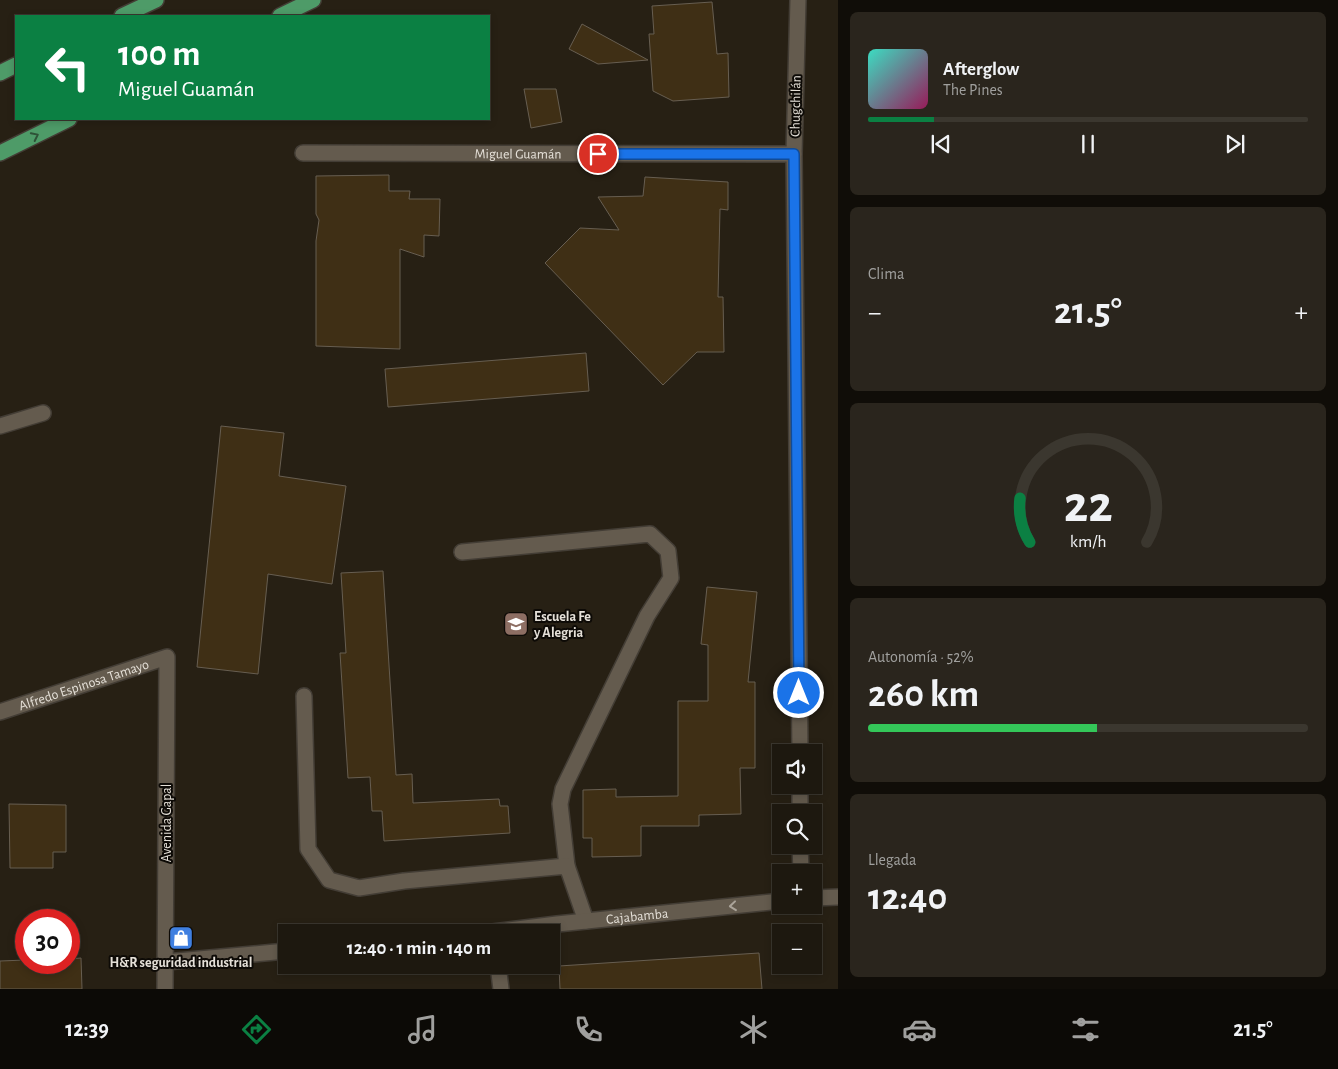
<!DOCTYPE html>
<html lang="es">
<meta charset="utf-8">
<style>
body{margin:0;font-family:"Alegreya Sans",sans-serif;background:#2a251d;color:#f1f3f6;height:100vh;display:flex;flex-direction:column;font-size:19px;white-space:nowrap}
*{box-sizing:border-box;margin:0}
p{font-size:16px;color:#a0a09e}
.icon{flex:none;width:28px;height:28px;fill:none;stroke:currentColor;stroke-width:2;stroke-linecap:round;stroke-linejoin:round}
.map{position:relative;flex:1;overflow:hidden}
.panel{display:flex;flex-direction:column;gap:12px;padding:12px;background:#100d08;width:500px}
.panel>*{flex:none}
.top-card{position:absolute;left:15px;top:15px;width:475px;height:105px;border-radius:0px;box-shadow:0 2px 8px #0003,0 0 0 1px #3b372f;background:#0b8043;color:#fff;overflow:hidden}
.tools{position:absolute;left:772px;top:744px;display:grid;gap:10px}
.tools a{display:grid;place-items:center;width:50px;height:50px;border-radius:0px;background:#1d180f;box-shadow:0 2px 8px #0003,0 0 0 1px #3b372f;font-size:25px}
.speed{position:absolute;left:15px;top:909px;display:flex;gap:10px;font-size:25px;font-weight:700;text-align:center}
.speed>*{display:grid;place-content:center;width:65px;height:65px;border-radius:50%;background:#1d180f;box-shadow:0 2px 8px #0003,0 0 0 1px #3b372f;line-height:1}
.speed .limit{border:8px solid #d22;background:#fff;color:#111}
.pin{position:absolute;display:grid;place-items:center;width:42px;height:42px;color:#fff;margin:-21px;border:2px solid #fff;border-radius:50%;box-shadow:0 1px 5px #0007}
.me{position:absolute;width:55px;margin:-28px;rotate:0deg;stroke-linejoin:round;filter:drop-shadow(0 0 4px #0008)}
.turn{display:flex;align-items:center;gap:18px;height:105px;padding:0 20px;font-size:22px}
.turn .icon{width:65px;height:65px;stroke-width:2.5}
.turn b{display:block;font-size:35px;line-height:42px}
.big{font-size:38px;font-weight:700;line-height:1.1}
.panel .tile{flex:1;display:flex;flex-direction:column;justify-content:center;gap:8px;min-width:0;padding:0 18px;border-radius:8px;background:#2a251d}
.panel .dial{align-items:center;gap:0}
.dial svg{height:130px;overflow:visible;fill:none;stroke:#3b372f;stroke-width:7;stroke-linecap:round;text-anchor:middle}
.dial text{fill:#f1f3f6;stroke:none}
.song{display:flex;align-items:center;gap:15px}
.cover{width:60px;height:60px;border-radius:8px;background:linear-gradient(135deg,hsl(170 70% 55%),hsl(330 70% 35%))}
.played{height:5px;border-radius:2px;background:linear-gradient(90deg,#0b8043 15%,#3b372f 15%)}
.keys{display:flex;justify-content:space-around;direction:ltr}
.heat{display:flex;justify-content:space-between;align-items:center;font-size:28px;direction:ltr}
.charge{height:8px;border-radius:4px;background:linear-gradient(90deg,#34c759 52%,#3b372f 0)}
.trip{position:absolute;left:278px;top:924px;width:282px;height:50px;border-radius:0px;background:#1d180f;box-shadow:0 2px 8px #0003,0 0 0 1px #3b372f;font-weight:700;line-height:50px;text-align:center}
.tab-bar{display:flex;height:80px;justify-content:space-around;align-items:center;background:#0c0a06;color:#a0a09e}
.tab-bar .icon{width:35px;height:35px}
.tab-bar .on{color:#0b8043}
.tab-bar b{font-size:22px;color:#f1f3f6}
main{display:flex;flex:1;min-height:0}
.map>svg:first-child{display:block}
.building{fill:#3f2f15;stroke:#675e51}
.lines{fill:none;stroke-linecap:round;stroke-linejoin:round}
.service-casing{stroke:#433d35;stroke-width:18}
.minor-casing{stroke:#433d35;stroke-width:18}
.trunk-casing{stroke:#433d35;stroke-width:18}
.service{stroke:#645b4e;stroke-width:15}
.minor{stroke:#645b4e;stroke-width:15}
.trunk{stroke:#4e9b68;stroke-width:15}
.oneway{stroke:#2e5237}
.oneway2{stroke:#aba49a}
.route-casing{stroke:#114b97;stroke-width:12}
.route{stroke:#1a73e8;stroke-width:9}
.labels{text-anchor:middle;stroke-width:4;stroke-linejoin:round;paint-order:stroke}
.street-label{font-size:14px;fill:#e5e0d8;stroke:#0d0a06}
.poi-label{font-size:14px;font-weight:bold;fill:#e5e0d8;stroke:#0d0a06;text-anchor:start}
</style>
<main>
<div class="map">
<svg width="838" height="989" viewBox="0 0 838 989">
<rect width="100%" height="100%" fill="#272014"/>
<g class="building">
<path d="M712,2L717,54L728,53L729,97L673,101L653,91L649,34H654L652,6Z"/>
<path d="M582,24L648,60L598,64L569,49Z"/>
<path d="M524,89H556L562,122L531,128Z"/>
<path d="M389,175V191H410L409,199H440L439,236L424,235V257L400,249V349L316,346V241L319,220L316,214V176Z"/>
<path d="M645,177L728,182V210L720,209L718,297H723L724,352H697L663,385L545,263L580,228L619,230L598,197L643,196Z"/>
<path d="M586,353L589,391L388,407L385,369Z"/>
<path d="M221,426L284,433L279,476L346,486L332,584L268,574L258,674L197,667Z"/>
<path d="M383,571L396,775L412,774L413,803L499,799L500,806H508L510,833L384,841L382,811H372L370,777L348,778L340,653H346L341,573Z"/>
<path d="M707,587L757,592L748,682H755V768H740L741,814L699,815V826H641V856L592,857V838H583V790L616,789V797L678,796V701H708V645L701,644Z"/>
<path d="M9,804L66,805V852H53V868H10Z"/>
<path d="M759,953L762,989H560L559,966Z"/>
<path d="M81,958L82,989H0V961L26,960V962H69V959Z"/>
</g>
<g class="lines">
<defs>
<g id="service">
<path d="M462,552L650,534L668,551L671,578L647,616L563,789L560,804L567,866"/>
<path d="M304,696L308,849L329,880L359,888L404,881L567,866L586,921"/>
</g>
<g id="minor">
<path d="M798,0L794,154L800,752"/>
<path id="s1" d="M303,153L794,154"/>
<path d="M0,426L43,413"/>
<path id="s2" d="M0,712L167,657L165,989"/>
<path d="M800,785V812"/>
<path d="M800,845L801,872"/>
<path d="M814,898L838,897"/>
<path id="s3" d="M493,932L557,924L781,901"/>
<path d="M166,962L286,951"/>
<path d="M498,965L501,989"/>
</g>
<g id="trunk">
<path d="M122,16L156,0"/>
<path d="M280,16L313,0"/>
<path d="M0,73L16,65"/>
<path d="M0,153L69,119"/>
</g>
</defs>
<use href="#service" class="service-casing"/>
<use href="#minor" class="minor-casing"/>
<use href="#trunk" class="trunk-casing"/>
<use href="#service" class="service"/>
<use href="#minor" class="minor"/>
<use href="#trunk" class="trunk"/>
</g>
<defs><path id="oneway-chevron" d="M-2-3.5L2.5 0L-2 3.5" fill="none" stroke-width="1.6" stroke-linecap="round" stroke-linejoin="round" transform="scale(1.25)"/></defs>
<use class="oneway" href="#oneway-chevron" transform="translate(35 136) rotate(-26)"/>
<use class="oneway2" href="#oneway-chevron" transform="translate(733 906) rotate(174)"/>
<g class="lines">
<defs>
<path id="route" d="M598,154H794L799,693"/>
</defs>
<use href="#route" class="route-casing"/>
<use href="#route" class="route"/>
</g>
<defs>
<symbol id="school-square" viewBox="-11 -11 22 22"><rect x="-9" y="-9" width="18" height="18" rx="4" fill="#8d6e63" stroke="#0d0a06"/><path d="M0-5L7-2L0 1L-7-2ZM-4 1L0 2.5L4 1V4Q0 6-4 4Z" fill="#fff"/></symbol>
<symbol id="shop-square" viewBox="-11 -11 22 22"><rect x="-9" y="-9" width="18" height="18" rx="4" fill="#3f7fe0" stroke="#0d0a06"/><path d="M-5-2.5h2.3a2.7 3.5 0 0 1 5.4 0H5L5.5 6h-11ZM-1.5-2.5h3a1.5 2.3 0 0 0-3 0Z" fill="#fff"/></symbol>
</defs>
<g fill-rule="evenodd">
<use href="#school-square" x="502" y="610" width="28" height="28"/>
<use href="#shop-square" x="167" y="924" width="28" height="28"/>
</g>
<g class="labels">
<g class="street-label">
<text transform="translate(795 106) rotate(-89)" y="5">Chugchilán</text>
<text dy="5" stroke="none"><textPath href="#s1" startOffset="215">Miguel Guamán</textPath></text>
<text dy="5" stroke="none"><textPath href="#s2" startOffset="88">Alfredo Espinosa Tamayo</textPath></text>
<text transform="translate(166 823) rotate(-90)" y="5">Avenida Gapal</text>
<text dy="5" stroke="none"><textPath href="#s3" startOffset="145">Cajabamba</textPath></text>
</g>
<g class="poi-label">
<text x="534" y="621">Escuela Fe<tspan x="534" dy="16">y Alegria</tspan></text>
<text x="181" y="967" text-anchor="middle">H&amp;R seguridad industrial</text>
</g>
</g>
</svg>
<div class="tools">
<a><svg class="icon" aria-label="sound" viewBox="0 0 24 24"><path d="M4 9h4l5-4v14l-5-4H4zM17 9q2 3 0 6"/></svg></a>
<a><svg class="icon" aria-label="search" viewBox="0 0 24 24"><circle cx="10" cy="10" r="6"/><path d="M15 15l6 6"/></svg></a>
<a>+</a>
<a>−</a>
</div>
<div class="speed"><div class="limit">30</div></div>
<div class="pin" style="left:598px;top:154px;background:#d93025"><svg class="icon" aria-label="arrive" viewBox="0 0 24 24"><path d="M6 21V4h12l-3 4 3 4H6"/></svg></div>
<svg class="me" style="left:799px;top:693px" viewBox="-20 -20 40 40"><circle r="17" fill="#1a73e8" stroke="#fff" stroke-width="3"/><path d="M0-11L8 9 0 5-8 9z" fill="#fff"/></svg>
<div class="trip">12:40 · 1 min · 140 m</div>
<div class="top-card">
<div class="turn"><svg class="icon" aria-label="left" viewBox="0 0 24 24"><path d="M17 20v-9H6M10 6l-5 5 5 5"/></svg><div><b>100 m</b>Miguel Guamán</div></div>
</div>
</div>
<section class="panel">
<div class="tile">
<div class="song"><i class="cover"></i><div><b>Afterglow</b><p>The Pines</p></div></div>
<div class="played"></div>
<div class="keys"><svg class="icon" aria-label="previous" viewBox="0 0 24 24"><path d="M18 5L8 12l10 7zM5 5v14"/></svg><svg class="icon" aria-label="pause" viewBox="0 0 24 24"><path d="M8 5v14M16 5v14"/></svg><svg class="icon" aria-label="next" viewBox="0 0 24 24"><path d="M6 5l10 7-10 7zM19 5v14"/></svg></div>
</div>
<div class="tile"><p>Clima</p>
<div class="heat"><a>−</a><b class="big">21.5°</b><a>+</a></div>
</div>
<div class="tile dial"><svg viewBox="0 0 100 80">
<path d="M14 69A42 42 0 1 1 86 69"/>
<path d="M14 69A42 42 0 0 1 8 42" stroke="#0b8043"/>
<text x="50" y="56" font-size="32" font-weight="700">22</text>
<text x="50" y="72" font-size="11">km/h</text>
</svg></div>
<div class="tile"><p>Autonomía · 52%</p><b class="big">260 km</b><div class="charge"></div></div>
<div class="tile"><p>Llegada</p><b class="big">12:40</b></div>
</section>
</main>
<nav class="tab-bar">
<b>12:39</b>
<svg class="icon on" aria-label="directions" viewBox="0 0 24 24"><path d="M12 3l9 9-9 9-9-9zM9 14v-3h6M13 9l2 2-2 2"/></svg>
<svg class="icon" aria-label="music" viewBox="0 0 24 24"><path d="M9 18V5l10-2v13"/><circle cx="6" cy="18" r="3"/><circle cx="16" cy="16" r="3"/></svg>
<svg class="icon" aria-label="phone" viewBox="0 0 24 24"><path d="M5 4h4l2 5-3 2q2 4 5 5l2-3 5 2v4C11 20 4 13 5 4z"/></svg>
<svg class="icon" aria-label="climate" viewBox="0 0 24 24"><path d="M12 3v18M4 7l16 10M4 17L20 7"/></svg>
<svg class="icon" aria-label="car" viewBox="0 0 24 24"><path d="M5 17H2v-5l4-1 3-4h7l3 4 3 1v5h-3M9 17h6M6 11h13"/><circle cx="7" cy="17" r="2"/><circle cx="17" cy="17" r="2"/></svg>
<svg class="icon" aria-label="filters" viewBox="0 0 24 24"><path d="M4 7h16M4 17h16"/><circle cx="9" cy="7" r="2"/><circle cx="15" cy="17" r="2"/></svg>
<b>21.5°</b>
</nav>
